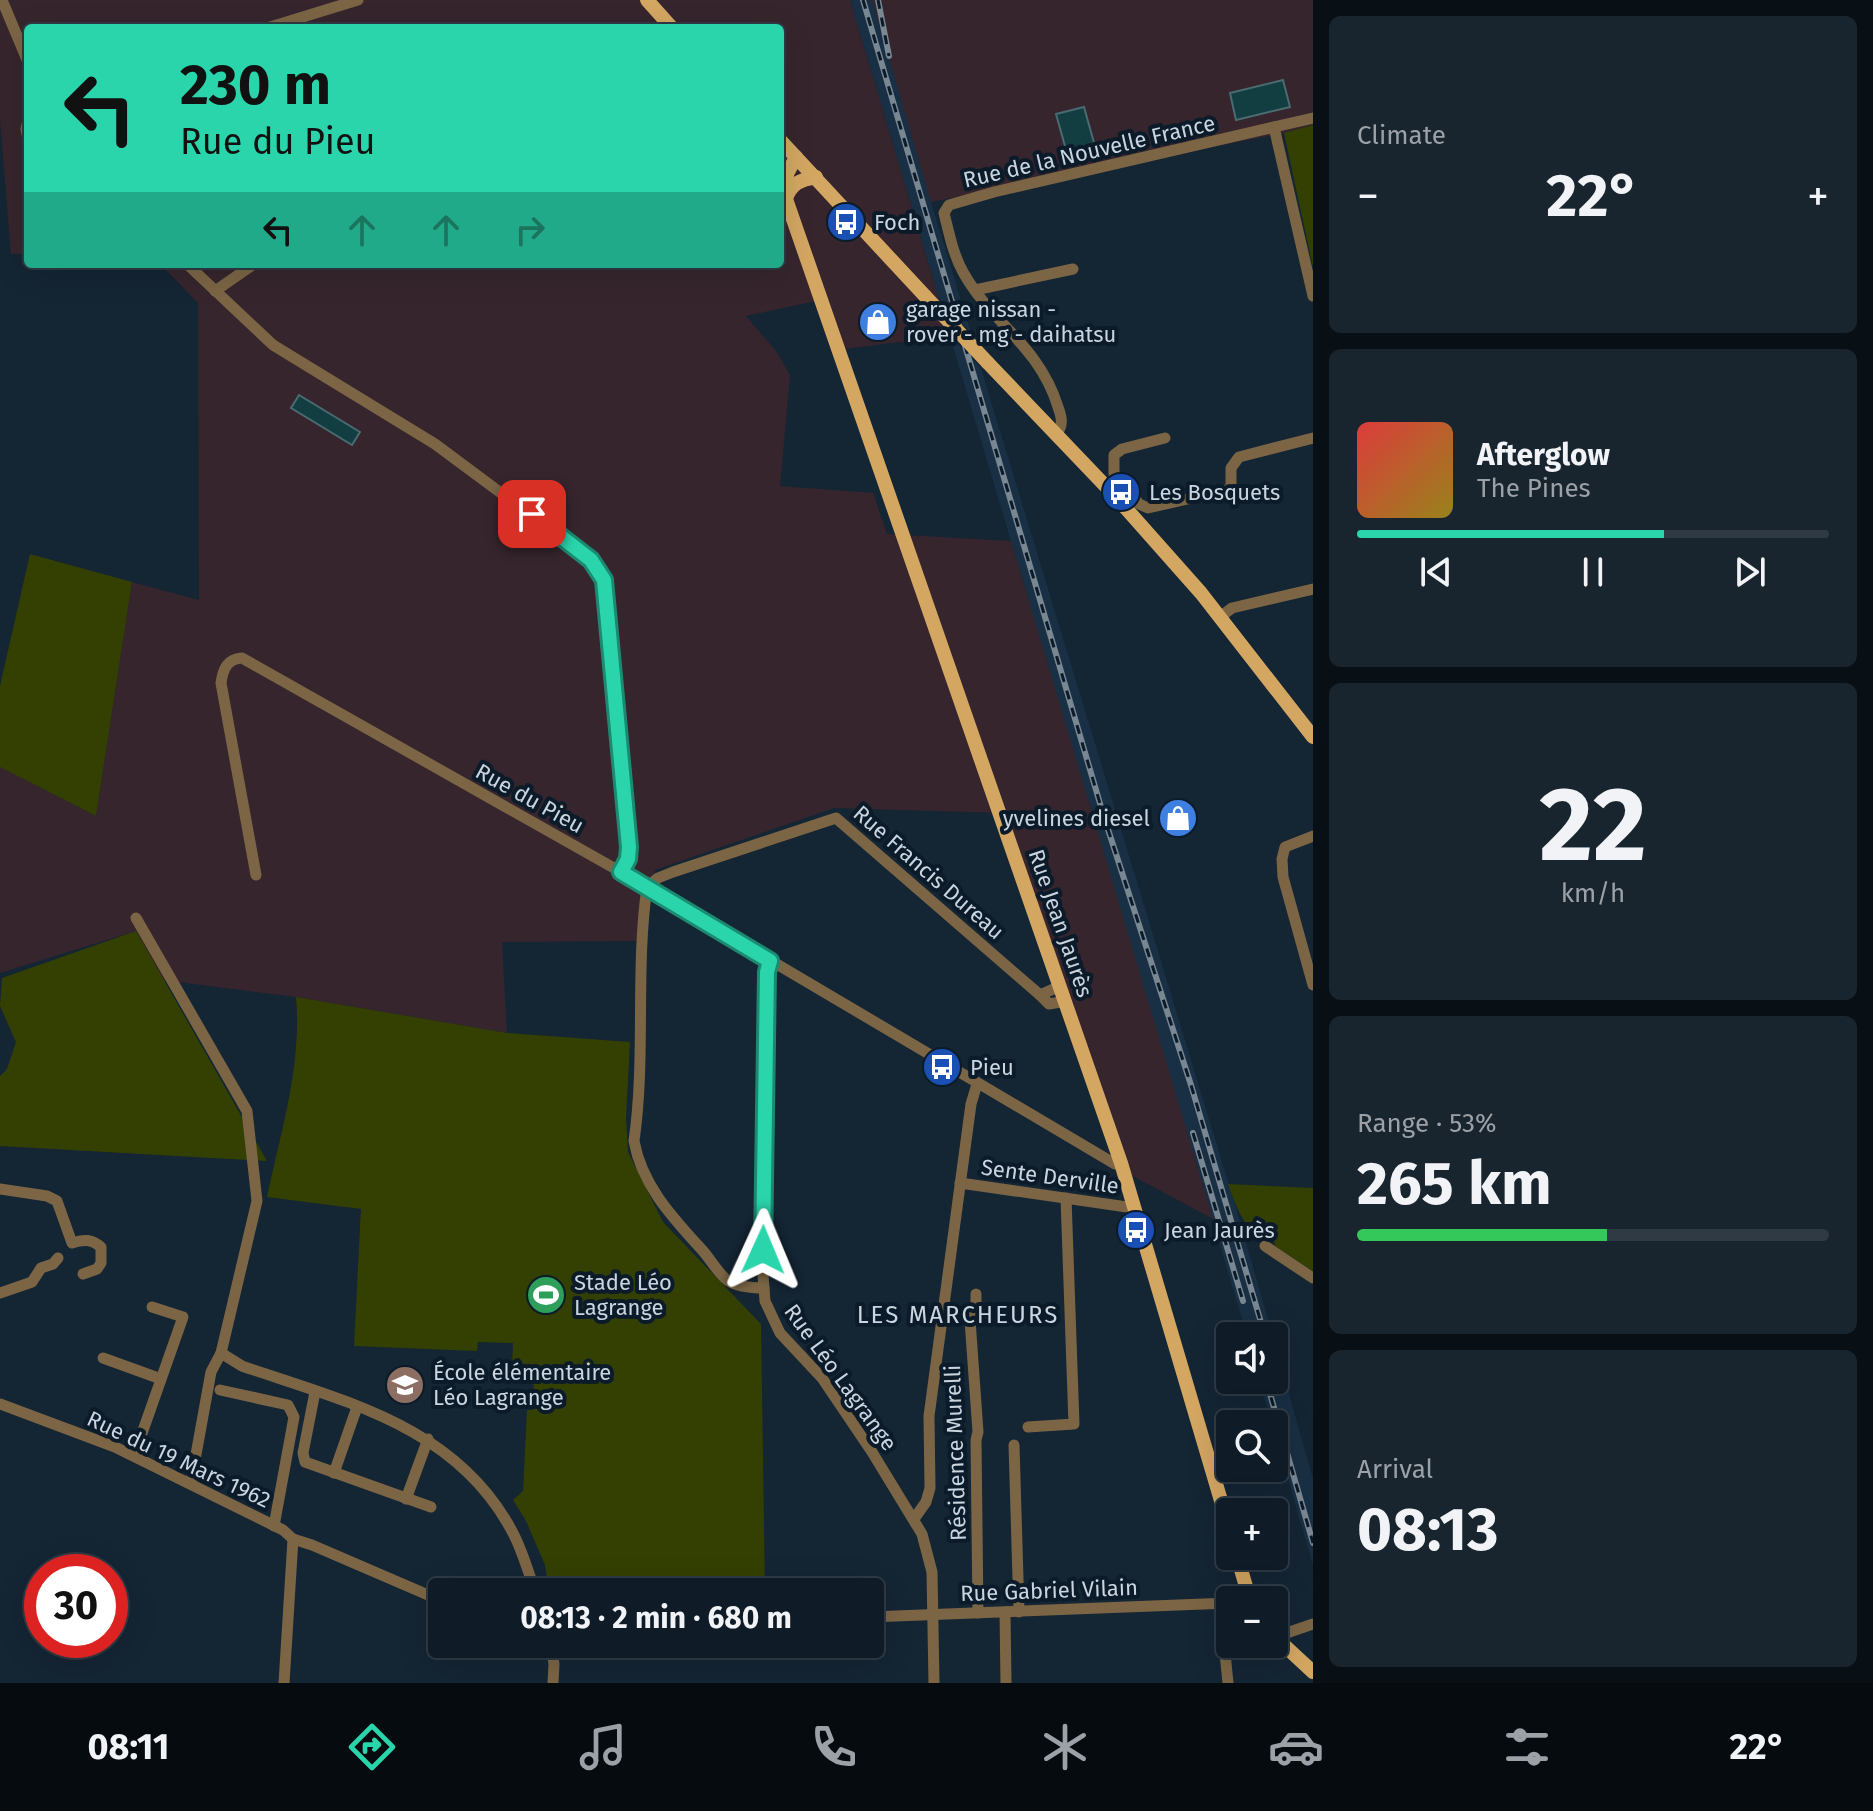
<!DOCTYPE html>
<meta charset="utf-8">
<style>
body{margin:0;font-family:"Fira Sans",sans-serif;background:#18252f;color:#f1f3f6;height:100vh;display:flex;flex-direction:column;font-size:30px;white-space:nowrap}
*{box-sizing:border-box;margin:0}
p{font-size:26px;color:#9ba1a7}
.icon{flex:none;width:44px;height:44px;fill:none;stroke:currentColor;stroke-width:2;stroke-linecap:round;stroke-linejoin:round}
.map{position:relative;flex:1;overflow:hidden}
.drawer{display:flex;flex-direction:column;gap:16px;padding:16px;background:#080f15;width:560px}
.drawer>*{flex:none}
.top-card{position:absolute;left:24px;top:24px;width:760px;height:244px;border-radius:8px;box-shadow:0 8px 32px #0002,0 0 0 2px #2f3a44;background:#2ad5ac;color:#111;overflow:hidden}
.fabs{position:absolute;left:1216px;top:1322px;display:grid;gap:16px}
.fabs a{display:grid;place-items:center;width:72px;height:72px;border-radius:8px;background:#0f1c27;box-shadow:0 8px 32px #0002,0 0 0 2px #2f3a44;font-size:40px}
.speed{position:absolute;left:24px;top:1554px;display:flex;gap:16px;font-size:40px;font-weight:700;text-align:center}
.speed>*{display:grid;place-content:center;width:104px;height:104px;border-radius:50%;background:#0f1c27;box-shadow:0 8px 32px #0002,0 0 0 2px #2f3a44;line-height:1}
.speed .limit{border:12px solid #d22;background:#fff;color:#111}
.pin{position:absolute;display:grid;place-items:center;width:68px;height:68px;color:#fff;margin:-34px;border-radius:16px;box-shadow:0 4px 12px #0006}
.me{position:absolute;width:88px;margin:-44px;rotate:1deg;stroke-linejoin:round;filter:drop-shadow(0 0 6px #0008)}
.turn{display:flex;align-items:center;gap:28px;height:168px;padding:0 24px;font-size:36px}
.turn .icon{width:104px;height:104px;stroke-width:2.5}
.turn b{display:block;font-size:56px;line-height:68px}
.lanes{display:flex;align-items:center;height:76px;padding:0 24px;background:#0003;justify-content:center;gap:40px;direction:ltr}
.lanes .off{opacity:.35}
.big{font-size:60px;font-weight:700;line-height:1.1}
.drawer .card{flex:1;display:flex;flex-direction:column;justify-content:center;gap:12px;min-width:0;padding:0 28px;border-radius:12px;background:#18252f}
.drawer .dial{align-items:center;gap:0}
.dial b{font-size:104px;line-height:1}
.song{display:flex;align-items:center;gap:24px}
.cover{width:96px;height:96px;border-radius:12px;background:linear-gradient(135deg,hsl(0 70% 55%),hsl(50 70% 35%))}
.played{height:8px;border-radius:4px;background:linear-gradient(90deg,#2ad5ac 65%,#2f3a44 65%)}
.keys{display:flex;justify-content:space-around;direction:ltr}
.heat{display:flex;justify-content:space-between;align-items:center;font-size:44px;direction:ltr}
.charge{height:12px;border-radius:6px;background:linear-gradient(90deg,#34c759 53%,#2f3a44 0)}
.trip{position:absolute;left:428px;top:1578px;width:456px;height:80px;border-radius:8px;background:#0f1c27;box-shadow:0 8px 32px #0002,0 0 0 2px #2f3a44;font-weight:700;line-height:80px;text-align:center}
.menu{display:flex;height:128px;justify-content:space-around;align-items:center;background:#060b10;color:#9ba1a7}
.menu .icon{width:56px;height:56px}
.menu .selected{color:#2ad5ac}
.menu b{font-size:36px;color:#f1f3f6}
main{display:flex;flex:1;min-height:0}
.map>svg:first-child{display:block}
.built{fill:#192f43}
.industrial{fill:#36252d}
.green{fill:#344002}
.water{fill:#123e42;stroke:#496b71;stroke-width:2}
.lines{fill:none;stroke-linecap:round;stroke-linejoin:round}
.minor{stroke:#7b6545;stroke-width:11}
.major{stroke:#d3a662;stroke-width:14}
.rail-casing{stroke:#798793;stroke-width:6}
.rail{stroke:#0b1b2a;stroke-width:3;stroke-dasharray:9;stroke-linecap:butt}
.major-bridge{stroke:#d3a662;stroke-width:14}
.route-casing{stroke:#1b8a70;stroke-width:20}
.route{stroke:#2ad5ac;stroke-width:14}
.labels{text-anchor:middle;stroke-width:8;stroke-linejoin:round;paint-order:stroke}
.street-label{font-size:22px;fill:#cad5df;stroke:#0b1b2a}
.poi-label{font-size:22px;fill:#cad5df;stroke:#0b1b2a;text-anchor:start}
.neighbourhood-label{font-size:24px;letter-spacing:2px;fill:#cad5df;stroke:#0b1b2a}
</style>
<main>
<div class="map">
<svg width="1313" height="1683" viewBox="0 0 1313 1683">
<rect width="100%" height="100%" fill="#142534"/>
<g class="built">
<path d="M850,0H882L931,202L971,333L939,299Z"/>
<path d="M950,336L981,368L1236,1208L1273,1336H1247Z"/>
<path d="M1274,1341L1313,1479V1565L1259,1380H1274Z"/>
</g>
<g class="industrial">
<path d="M0,0H850L950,336L843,349L826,299L746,316L776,351L790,375L780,486L873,493L887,534L1011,541L1213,1219L1131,1175L1004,813L834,808L655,870L636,941L502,942L507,1033L296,997L162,980L136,931L0,973V767L96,816L132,582L199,600L198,303L160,264H780V28H28V254H11L0,120Z"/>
<path d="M872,0H1313V125L1284,133L931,202Z"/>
</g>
<g class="green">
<path d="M1313,125V267L1284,133Z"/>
<path d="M30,554L132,582L96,816L0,767V686Z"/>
<path d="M136,931L267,1161L0,1146V1076L7,1069L16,1042L0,1006L2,978Z"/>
<path d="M296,997L507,1033L630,1042L626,1117L628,1152L663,1222L761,1324L765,1592H549L545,1565L526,1521L513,1500L523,1491L527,1410H533L534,1385L524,1380L512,1369L513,1343L478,1342L477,1351L354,1346L361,1209L267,1197C281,1131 302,1065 296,997Z"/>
<path d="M1228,1184L1313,1188V1271L1275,1246L1274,1239C1247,1240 1236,1206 1228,1184Z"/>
</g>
<g class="water">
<path d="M1283,80L1290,107L1236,120L1230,93Z"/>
<path d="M1084,107L1098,157L1070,164L1056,114Z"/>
<path d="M299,395L360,432L352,445L291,408Z"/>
</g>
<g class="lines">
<g class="minor">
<path d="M2,0L28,62"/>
<path d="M267,28L358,0"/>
<path d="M28,120L26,129L28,139"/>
<path d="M1274,127L1313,296"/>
<path d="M187,264L273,345L435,444L591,560L604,580L609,607L629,847L628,859L621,872"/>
<path d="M975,290L1073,269"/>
<path d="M215,291L254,264"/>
<path d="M1055,435C1064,426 1062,418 1058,407C1039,345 991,323 963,272C953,254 949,233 944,213L949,205L994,192L1313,118"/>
<path d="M1165,438L1122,449L1114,455V474L1139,504L1148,508L1231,489V468L1239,457L1313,438"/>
<path d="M1220,617L1232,608L1313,589"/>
<path d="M1313,836L1285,847L1282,859L1283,877L1313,985"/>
<path d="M256,875L221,683C223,669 227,659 242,658L621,872L1115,1164L1121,1163"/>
<path d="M136,918L247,1111L257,1201L221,1353L211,1372L191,1482"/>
<path d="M770,961L767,972L763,1275L765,1301L780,1333L822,1378L872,1452L922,1534L932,1572L934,1683"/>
<path d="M1060,986L1040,995L1049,1004L1066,1001"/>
<path d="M960,1183L1134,1208"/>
<path d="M0,1189L47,1196L57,1201L72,1243C84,1239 91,1239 101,1247V1263L97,1269L83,1274"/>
<path d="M1265,1246L1313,1278"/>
<path d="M764,1288C752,1288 738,1287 727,1280C718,1273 711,1260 703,1251C674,1219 642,1186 634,1141C646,1057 635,971 647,887L658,878L673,872L836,818L1040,995"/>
<path d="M0,1293L32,1282L41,1268L53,1264L58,1258"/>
<path d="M976,1294V1310L970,1320L978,1432L976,1440L978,1613"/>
<path d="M221,1353L242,1366C347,1402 459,1427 514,1535C523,1553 529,1573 535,1592"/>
<path d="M103,1358L161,1379"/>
<path d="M220,1390L288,1405L294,1417L274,1526"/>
<path d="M315,1392L303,1453L305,1462L431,1507"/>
<path d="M0,1404L115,1447L283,1530L293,1539L312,1545L442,1601"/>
<path d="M1028,1427L1074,1424L1066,1198"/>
<path d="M1014,1445L1019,1612"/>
<path d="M134,1456L183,1317L152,1307"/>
<path d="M334,1473L357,1407"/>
<path d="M406,1499L428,1439"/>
<path d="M914,1519L926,1502L930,1488L929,1416L971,1104L977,1084"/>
<path d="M1220,1603L1228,1683"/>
<path d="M1005,1612L1006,1683"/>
<path d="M870,1617L1230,1603"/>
<path d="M1275,1637L1313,1624"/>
<path d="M551,1644L554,1664L553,1683"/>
<path d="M284,1683L293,1539"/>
</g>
<g class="major">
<path d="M647,0L672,28"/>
<path d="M780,140L925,296"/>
<path d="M780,189L786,199L1121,1163L1230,1531"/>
<path d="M786,198C792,183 800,180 816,177"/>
<path d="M786,199L787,174L796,157"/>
<path d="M988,363L1115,496L1201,593L1313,737"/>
<path d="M1237,1556L1250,1600"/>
<path d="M1274,1636L1313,1672"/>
</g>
<defs>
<g id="rail">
<path d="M863,0L1104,817L1191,1085L1265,1336"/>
<path d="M878,0L889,56"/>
<path d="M1193,1133L1243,1301"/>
<path d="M1266,1380L1313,1543"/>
</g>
</defs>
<use href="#rail" class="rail-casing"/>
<use href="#rail" class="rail"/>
<path class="major-bridge" d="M925,296L988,363"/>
</g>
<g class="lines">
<defs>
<path id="route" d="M532,514L591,560L604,580L629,847L628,859L621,872L770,961L767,972L763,1250"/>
</defs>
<use href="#route" class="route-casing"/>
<use href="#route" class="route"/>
</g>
<defs>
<symbol id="bus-disc" viewBox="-11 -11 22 22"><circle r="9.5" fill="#1a4fb4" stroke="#0b1b2a"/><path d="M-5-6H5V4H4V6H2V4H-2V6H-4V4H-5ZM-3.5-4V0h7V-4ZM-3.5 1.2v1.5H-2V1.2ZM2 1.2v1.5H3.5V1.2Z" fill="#fff"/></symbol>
<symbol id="shop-disc" viewBox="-11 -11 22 22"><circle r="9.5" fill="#3f7fe0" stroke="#0b1b2a"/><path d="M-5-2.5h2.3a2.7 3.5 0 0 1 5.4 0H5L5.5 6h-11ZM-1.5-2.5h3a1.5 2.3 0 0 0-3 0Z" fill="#fff"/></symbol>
<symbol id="stadium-disc" viewBox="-11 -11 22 22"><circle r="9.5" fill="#2e9e5b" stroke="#0b1b2a"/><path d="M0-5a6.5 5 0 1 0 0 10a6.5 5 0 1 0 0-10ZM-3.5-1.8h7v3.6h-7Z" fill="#fff"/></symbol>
<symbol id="school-disc" viewBox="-11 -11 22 22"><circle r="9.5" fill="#8d6e63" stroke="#0b1b2a"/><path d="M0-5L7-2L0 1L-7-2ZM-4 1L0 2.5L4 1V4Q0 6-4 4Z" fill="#fff"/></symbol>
</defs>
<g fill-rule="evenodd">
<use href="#bus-disc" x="824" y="200" width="44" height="44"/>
<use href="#shop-disc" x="856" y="300" width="44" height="44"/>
<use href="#bus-disc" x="1099" y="470" width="44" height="44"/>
<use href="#shop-disc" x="1156" y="796" width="44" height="44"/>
<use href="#bus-disc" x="920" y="1045" width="44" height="44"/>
<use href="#bus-disc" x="1114" y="1208" width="44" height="44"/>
<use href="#stadium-disc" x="524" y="1273" width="44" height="44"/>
<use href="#school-disc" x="383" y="1363" width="44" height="44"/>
</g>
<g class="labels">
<g class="street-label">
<text transform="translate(1089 151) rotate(-13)" y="8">Rue de la Nouvelle France</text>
<text transform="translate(530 798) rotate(29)" y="8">Rue du Pieu</text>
<text transform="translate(929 872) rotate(41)" y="8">Rue Francis Dureau</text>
<text transform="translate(1061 923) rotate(71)" y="8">Rue Jean Jaurès</text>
<text transform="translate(1050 1176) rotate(8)" y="8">Sente Derville</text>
<text transform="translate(841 1377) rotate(54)" y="8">Rue Léo Lagrange</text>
<text transform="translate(955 1453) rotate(-92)" y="8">Résidence Murelli</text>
<text transform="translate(179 1459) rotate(25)" y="8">Rue du 19 Mars 1962</text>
<text transform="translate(1049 1590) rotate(-2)" y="8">Rue Gabriel Vilain</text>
</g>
<g class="poi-label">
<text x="874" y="230">Foch</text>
<text x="906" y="317">garage nissan -<tspan x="906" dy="25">rover - mg - daihatsu</tspan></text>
<text x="1149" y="500">Les Bosquets</text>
<text x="1150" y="826" text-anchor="end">yvelines diesel</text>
<text x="970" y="1075">Pieu</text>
<text x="1164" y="1238">Jean Jaurès</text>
<text x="574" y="1290">Stade Léo<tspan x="574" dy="25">Lagrange</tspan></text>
<text x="433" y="1380">École élémentaire<tspan x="433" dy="25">Léo Lagrange</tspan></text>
</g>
<g class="neighbourhood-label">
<text x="958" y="1323">LES MARCHEURS</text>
</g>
</g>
</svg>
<div class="fabs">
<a><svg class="icon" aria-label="sound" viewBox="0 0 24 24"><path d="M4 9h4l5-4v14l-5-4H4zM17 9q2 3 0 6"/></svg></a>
<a><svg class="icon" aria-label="search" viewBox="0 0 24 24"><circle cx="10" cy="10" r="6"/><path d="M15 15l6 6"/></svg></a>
<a>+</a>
<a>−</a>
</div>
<div class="speed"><div class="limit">30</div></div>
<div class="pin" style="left:532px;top:514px;background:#d93025"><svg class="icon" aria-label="arrive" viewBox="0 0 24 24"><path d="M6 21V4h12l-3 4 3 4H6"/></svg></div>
<svg class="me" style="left:763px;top:1250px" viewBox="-20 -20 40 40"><path d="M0-17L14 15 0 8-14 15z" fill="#2ad5ac" stroke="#fff" stroke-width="4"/></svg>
<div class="trip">08:13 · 2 min · 680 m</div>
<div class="top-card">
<div class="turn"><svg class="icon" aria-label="left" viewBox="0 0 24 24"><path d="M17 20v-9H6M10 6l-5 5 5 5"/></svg><div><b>230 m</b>Rue du Pieu</div></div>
<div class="lanes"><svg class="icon" aria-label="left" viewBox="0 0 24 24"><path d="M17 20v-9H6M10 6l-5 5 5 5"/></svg><svg class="icon off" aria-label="ahead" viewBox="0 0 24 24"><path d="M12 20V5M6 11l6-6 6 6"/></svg><svg class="icon off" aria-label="ahead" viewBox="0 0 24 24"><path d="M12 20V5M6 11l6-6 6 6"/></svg><svg class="icon off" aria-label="right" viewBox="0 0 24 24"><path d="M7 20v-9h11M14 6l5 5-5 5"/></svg></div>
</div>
</div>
<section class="drawer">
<div class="card"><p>Climate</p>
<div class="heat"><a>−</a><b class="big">22°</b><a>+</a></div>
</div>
<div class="card">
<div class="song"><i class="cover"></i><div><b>Afterglow</b><p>The Pines</p></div></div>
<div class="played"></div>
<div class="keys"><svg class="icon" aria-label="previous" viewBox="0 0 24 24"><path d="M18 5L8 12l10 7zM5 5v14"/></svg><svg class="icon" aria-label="pause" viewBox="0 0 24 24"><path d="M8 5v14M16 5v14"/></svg><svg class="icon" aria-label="next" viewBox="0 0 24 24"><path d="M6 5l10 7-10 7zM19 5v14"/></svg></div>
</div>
<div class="card dial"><b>22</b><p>km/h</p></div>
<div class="card"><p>Range · 53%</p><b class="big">265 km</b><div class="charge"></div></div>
<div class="card"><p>Arrival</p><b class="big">08:13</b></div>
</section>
</main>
<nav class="menu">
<b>08:11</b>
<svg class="icon selected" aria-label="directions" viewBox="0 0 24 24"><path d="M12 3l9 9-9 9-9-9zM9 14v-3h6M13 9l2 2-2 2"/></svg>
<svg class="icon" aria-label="music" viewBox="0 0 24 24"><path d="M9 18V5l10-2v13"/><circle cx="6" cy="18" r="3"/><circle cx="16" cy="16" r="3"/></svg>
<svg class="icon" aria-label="phone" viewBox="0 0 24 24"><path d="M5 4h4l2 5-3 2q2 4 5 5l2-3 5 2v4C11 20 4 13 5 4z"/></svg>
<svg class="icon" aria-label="climate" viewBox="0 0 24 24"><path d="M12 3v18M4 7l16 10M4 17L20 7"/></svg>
<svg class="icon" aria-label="car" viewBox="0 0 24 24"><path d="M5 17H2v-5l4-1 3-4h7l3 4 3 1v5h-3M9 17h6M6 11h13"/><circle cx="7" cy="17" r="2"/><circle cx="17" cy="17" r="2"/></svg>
<svg class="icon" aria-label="filters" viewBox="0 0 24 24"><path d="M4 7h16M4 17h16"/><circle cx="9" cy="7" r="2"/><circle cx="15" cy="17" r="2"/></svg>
<b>22°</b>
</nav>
